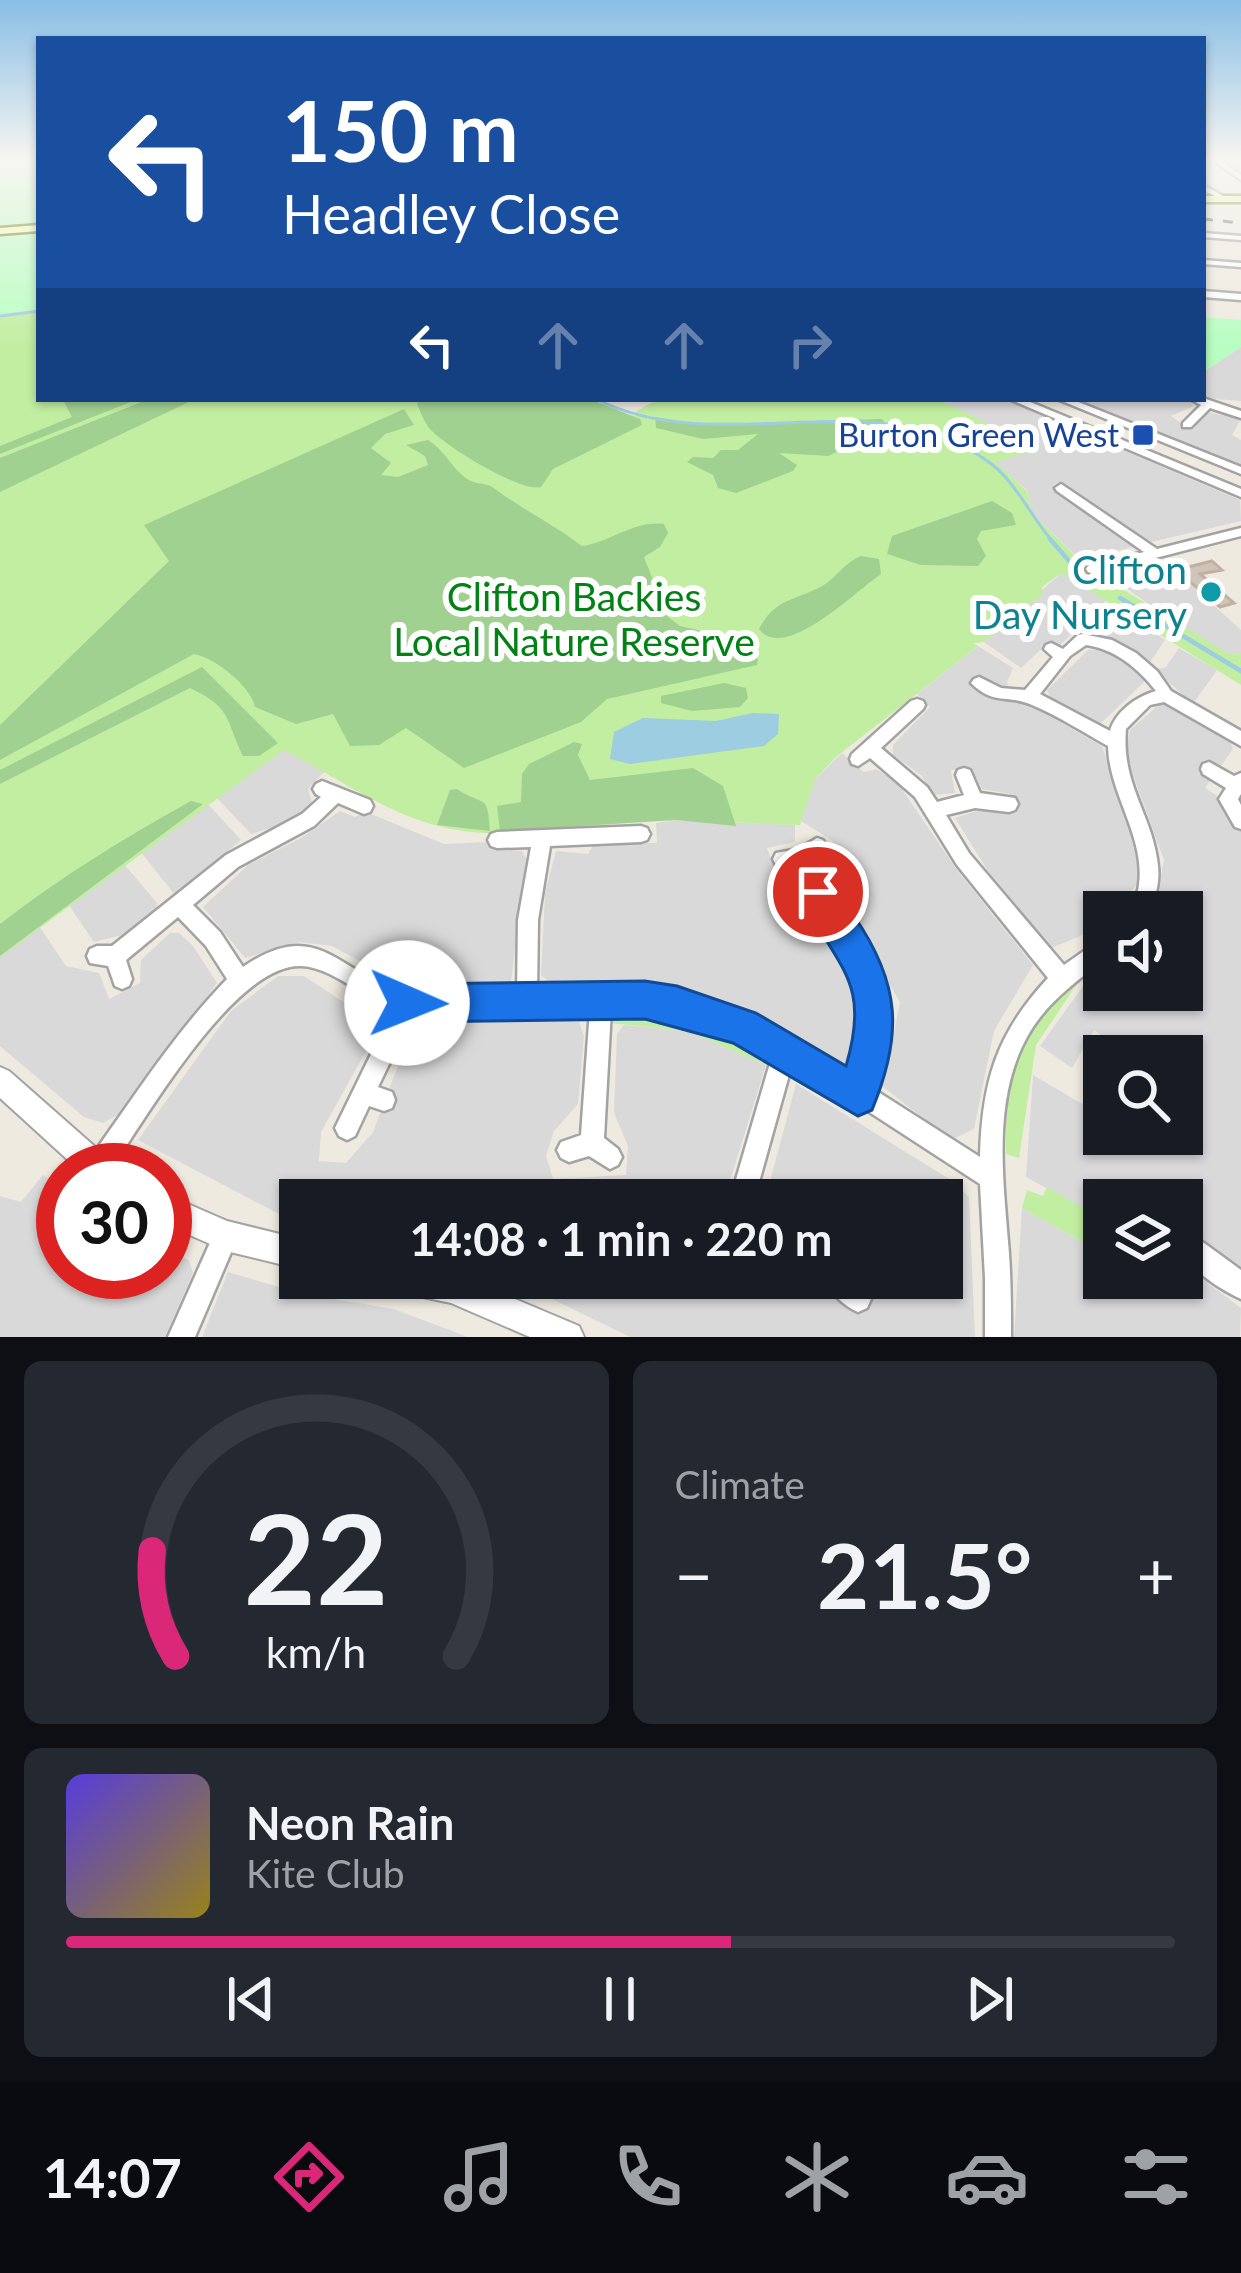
<!DOCTYPE html>
<meta charset="utf-8">
<style>
body{margin:0;font-family:Lato,sans-serif;background:#242831;color:#f1f3f6;height:100vh;display:flex;flex-direction:column;font-size:45px;white-space:nowrap}
*{box-sizing:border-box;margin:0}
p{font-size:39px;color:#9ea1a6}
.icon{flex:none;width:66px;height:66px;fill:none;stroke:currentColor;stroke-width:2;stroke-linecap:round;stroke-linejoin:round}
.map{position:relative;height:1337px;overflow:hidden}
.panel{display:flex;flex-direction:column;gap:24px;padding:24px;background:#0d0f14;flex:1}
.panel>*{flex:none}
.hud{position:absolute;left:36px;top:36px;width:1170px;height:366px;border-radius:0px;box-shadow:0 3px 9px #0004;background:#1a4fa0;color:#fff;overflow:hidden}
.controls{position:absolute;left:1083px;top:891px;display:grid;gap:24px}
.controls a{display:grid;place-items:center;width:120px;height:120px;border-radius:0px;background:#171b24;box-shadow:0 3px 9px #0004;font-size:60px}
.speed{position:absolute;left:36px;top:1143px;display:flex;gap:24px;font-size:60px;font-weight:700;text-align:center}
.speed>*{display:grid;place-content:center;width:156px;height:156px;border-radius:50%;background:#171b24;box-shadow:0 3px 9px #0004;line-height:1}
.speed .limit{border:18px solid #d22;background:#fff;color:#111}
.pin{position:absolute;display:grid;place-items:center;width:102px;height:102px;color:#fff;margin:-51px;border:6px solid #fff;border-radius:50%;box-shadow:0 3px 12px #0007}
.me{position:absolute;width:132px;margin:-66px;rotate:91deg;stroke-linejoin:round;filter:drop-shadow(0 0 9px #0008)}
.turn{display:flex;align-items:center;gap:42px;height:252px;padding:0 48px;font-size:54px}
.turn .icon{width:156px;height:156px;stroke-width:2.5}
.turn b{display:block;font-size:84px;line-height:102px}
.lanes{display:flex;align-items:center;height:114px;padding:0 48px;background:#0003;justify-content:center;gap:60px;direction:ltr}
.lanes .off{opacity:.35}
.big{font-size:90px;font-weight:700;line-height:1.1}
.panel .tile{flex:1;display:flex;flex-direction:column;justify-content:center;gap:18px;min-width:0;padding:0 42px;border-radius:18px;background:#242831}
.panel .dial{align-items:center;gap:0}
.dial svg{height:312px;overflow:visible;fill:none;stroke:#363941;stroke-width:7;stroke-linecap:round;text-anchor:middle}
.dial text{fill:#f1f3f6;stroke:none}
.song{display:flex;align-items:center;gap:36px}
.cover{width:144px;height:144px;border-radius:18px;background:linear-gradient(135deg,hsl(250 70% 55%),hsl(50 70% 35%))}
.played{height:12px;border-radius:6px;background:linear-gradient(90deg,#db2777 60%,#363941 60%)}
.keys{display:flex;justify-content:space-around;direction:ltr}
.heat{display:flex;justify-content:space-between;align-items:center;font-size:66px;direction:ltr}
.panel .tiles{flex:1;display:grid;gap:24px;grid-template-columns:1fr 1fr}
.tile:last-child{grid-column:span 2}
.trip{position:absolute;left:279px;top:1179px;width:684px;height:120px;border-radius:0px;background:#171b24;box-shadow:0 3px 9px #0004;font-weight:700;line-height:120px;text-align:center}
.tab-bar{display:flex;height:192px;justify-content:space-around;align-items:center;background:#090b0e;color:#9ea1a6}
.tab-bar .icon{width:84px;height:84px}
.tab-bar .current{color:#db2777}
.tab-bar b{font-size:54px;color:#f1f3f6}
.map>svg:first-child{display:block}
.residential{fill:#dad9d9}
.grass{fill:#c2eea1}
.forest{fill:#a1d191}
.park{fill:#b8fec1}
.water{fill:#9ccde0}
.lines{fill:none;stroke-linecap:round;stroke-linejoin:round}
.stream-far1{stroke:#9ccde0;stroke-width:3}
.stream{stroke:#9ccde0;stroke-width:4.5}
.building{fill:#cec4b9;stroke:#c1b1a1;stroke-width:3}
.minor-casing{stroke:#a3a3a3;stroke-width:5}
.tertiary-casing{stroke:#a3a3a3;stroke-width:4}
.secondary-casing{stroke:#627500;stroke-width:5}
.minor{fill:#fff;fill-rule:evenodd}
.tertiary{fill:#fff;fill-rule:evenodd}
.secondary{fill:#f6ffae;fill-rule:evenodd}
.rail{stroke:#6a6a6a;stroke-width:3;stroke-dasharray:10 10;stroke-linecap:butt}
.route{fill:#1a73e8;stroke:#114b97;stroke-width:3}
.transit-dot{fill:#1a4fb4;stroke:#fff;stroke-width:4.5}
.culture-dot{fill:#0f9aa8;stroke:#fff;stroke-width:4.5}
.labels{text-anchor:middle;stroke-width:12;stroke-linejoin:round;paint-order:stroke}
.far-transit-label{font-size:33px;fill:#164399;stroke:#fff;text-anchor:end}
.culture-label{font-size:39px;fill:#0d838f;stroke:#fff;text-anchor:end}
.park-label{font-size:39px;fill:#028114;stroke:#fff}
</style>
<div class="map">
<svg width="1241" height="1337" viewBox="0 0 1241 1337">
<rect width="100%" height="100%" fill="#eeeae0"/>
<g class="residential">
<path d="M1241,347V401L1203,398V372Z"/>
<path d="M937,399H1004L1240,500L1241,521L1147,543L1059,482L1053,485L1138,546L1079,559L1032,513L1027,490L994,462L1039,449Z"/>
<path d="M1074,399H1185L1194,406L1171,416L1191,430L1206,412L1241,419L1232,435L1241,440V466Z"/>
<path d="M1167,563L1241,630V653L1229,654L1194,636L1109,576Z"/>
<path d="M1061,573L1107,600L1057,648L1048,643L1021,668L984,642Z"/>
<path d="M1119,610L1165,640L1148,665L1105,639L1117,625L1108,619Z"/>
<path d="M978,646L1013,668L1007,682L1011,702L1037,709L1102,746L1138,851L1137,884L1126,898L1104,912L1090,932L1051,948L993,879L955,818L980,810L1016,813L1010,794L982,789L971,768L951,770L955,793L932,795L922,776L893,755V745L930,707L917,694Z"/>
<path d="M1179,648L1217,670L1193,704L1154,669L1165,668Z"/>
<path d="M1102,649L1148,678L1096,728L1053,703L1047,690L1088,650Z"/>
<path d="M1161,703L1177,706L1229,739L1233,749L1205,788L1236,808L1241,803V1275L1182,1233V1200H1104V1220L1026,1177L1033,1075L1084,1105L1104,1063V1134H1182V1056H1107L1113,1044L1094,1030L1072,1068L1040,1046L1091,975L1104,965V990H1182V912H1154L1164,860L1125,754L1130,730Z"/>
<path d="M284,749L325,771L308,789L312,803L306,809L285,824L251,834L215,796Z"/>
<path d="M842,753L864,772L876,769L897,782L957,870L1033,965L994,1031L974,1129L951,1140L877,1082L893,1038L900,1002L830,883L833,841L801,821L815,779Z"/>
<path d="M206,802L241,840L175,895L140,851Z"/>
<path d="M340,811L355,817L366,812L444,844L487,842L494,849L522,851L526,859L511,982L406,986L332,946L300,942L245,958L203,907L248,865L301,838Z"/>
<path d="M676,820L795,825V842L767,848L776,874L791,875L802,883L853,971L866,1021L852,1064L836,1067L778,1030L714,1000L636,984H551L541,975L545,893L556,851L588,854L594,843H657L656,823Z"/>
<path d="M123,863L157,903L156,909L122,935L94,942L68,904Z"/>
<path d="M39,926L66,966L99,973L109,999L140,983L141,960L170,933H179L193,946L217,983L121,1113L103,1123L84,1117L0,1046V956Z"/>
<path d="M278,976H304L380,1026L321,1132L319,1161L346,1163L373,1132L413,1026L436,1020L579,1022L584,1036L578,1104L554,1131L546,1156L553,1179L626,1175L628,1146L614,1113L617,1034L624,1025L688,1031L766,1065L724,1200H300V1219L277,1213L138,1140L231,1011Z"/>
<path d="M796,1084L954,1182L969,1197L975,1337H630L509,1278H807L829,1287L831,1278H942V1200H765Z"/>
<path d="M43,1175L63,1190V1272H165V1249L189,1260L193,1273L165,1337H0V1196L21,1202Z"/>
<path d="M1022,1208L1104,1254V1278H1149L1171,1288L1198,1276L1241,1308L1240,1337H1014Z"/>
<path d="M228,1272L303,1294L394,1309L468,1337H202Z"/>
</g>
<g class="grass">
<path d="M39,312V399H590L617,414L650,417L635,412L658,399H937L1041,449L995,462L1027,491L1032,513L1100,581L1111,582L1229,654L1241,653V685L1061,573L1042,587L1043,594L984,642L973,643L978,646L836,757L815,779L800,825C760,825 720,820 680,820C599,819 512,848 431,824C375,807 335,776 284,750L0,957V317Z"/>
<path d="M1077,974L1081,978L1036,1045L1019,1158L1006,1154C1005,1066 1021,1039 1077,974Z"/>
<path d="M625,1010C672,1016 726,1020 763,1051L766,1065L688,1031L609,1023Z"/>
<path d="M1047,1187L1104,1220V1254L1022,1208L1027,1190L1043,1196Z"/>
</g>
<g class="forest">
<path d="M72,399H138L0,454V446L72,417L64,402Z"/>
<path d="M149,399H195L0,492V458Z"/>
<path d="M426,399H590L640,419L642,425L553,469L541,487C521,493 445,446 430,429C424,422 420,411 417,403Z"/>
<path d="M404,409L414,425L385,434L371,448L391,463L381,475L398,477L428,465L425,456L406,445L428,440C446,451 452,470 469,480C477,485 487,482 495,489C522,509 554,525 582,546C611,542 634,520 664,524L668,533L660,547L644,557L667,616L680,626L723,636L758,659L757,665L607,699L581,722L464,768L406,728L379,745L350,746L333,714L296,724L255,707C251,686 215,658 194,654L0,760V725L169,561L144,525Z"/>
<path d="M655,417L705,425L882,419L889,428L828,456L779,453L797,465L793,471L736,493L718,488L713,475L687,462L693,457L713,458L721,450H738L758,434L703,439L656,428Z"/>
<path d="M992,501L1012,513L1016,525L981,531L977,539L986,556L978,566L921,565L887,554L892,536Z"/>
<path d="M861,556L879,559L881,574C856,591 784,663 759,629C775,598 795,601 822,586C837,578 843,563 861,556Z"/>
<path d="M202,667L278,743L259,756H243C225,718 232,708 190,688L0,784V770Z"/>
<path d="M724,683L746,688L748,698L740,707L692,711L661,703V696Z"/>
<path d="M574,742L582,744L578,755L590,780L693,768L723,786L736,826L676,820L500,831L497,806L521,802L522,774L529,764Z"/>
<path d="M457,789C483,807 488,791 490,831L437,825L450,790Z"/>
<path d="M191,801L203,804L0,956V924C59,878 126,837 191,801Z"/>
</g>
<g class="park">
<path d="M0,160H39V226L0,229Z"/>
<path d="M39,232V309L0,315V235Z"/>
<path d="M1203,317L1241,320V347L1203,372Z"/>
</g>
<path class="water" d="M753,713L779,714L778,734L764,746L630,764L610,759L614,732L643,718L716,721Z"/>
<g class="lines">
<g class="stream-far1">
<path d="M0,316L39,311"/>
<path d="M596,399C721,462 875,377 990,463C1015,481 1032,518 1053,542"/>
</g>
<g class="stream">
<path d="M1050,539L1069,561"/>
<path d="M1120,598L1241,671"/>
</g>
</g>
<path class="building" d="M1212,561L1222,570L1200,574L1234,603L1220,607L1176,570Z"/>
<g class="lines">
<defs>
<g id="minor">
<path d="M1212,160H1220L1241,175V180Z"/>
<path d="M1203,185L1227,198L1228,199L1223,200L1203,190Z"/>
<path d="M1203,233L1241,236V240L1203,237Z"/>
<path d="M1203,260L1241,263V267L1203,264Z"/>
<path d="M1203,291L1241,294V300L1203,297Z"/>
<path d="M1203,398L1241,411V418L1210,408L1191,427H1183V423L1201,405L1190,399Z"/>
<path d="M1009,399H1023L1241,489V497Z"/>
<path d="M1057,399H1071L1241,467V474Z"/>
<path d="M1061,484L1157,549L1241,528V536L1093,574L1088,572L1086,569L1088,566L1144,552L1057,491L1055,488Z"/>
<path d="M1083,634L1112,640L1136,653L1157,671L1171,691L1241,731V746L1164,702L1150,705L1126,729C1121,786 1153,815 1158,866C1160,882 1155,896 1151,912H1131C1134,903 1138,894 1139,884C1145,836 1109,794 1108,746C1083,732 1058,716 1032,705C1008,694 994,706 971,683L974,679L979,677L1001,688L1025,690L1053,657L1044,649L1046,645L1051,643L1063,649L1078,635ZM1086,645C1115,649 1138,668 1156,691C1137,696 1115,712 1110,731L1040,694L1070,656Z"/>
<path d="M917,699L923,701L925,705L923,709L881,748L927,787L937,802L964,795L956,775L958,770L964,768L970,770L980,793L1015,798L1018,804L1015,810L1009,812L975,808L946,815L969,853L1064,965L1104,937V960C1075,982 1045,1004 1027,1037C991,1102 1004,1184 1009,1254C1011,1282 1011,1309 1011,1337H985V1278L980,1184L860,1106L850,1104L848,1099L792,1064L754,1200H730L773,1053C721,1028 669,1008 611,1009L604,1138L618,1149L622,1157L618,1165L610,1169L589,1156L569,1162L561,1158L557,1150L561,1142L581,1135L590,1009L465,1018L413,1014L378,1087L392,1092L395,1100L392,1108L384,1111L369,1106L355,1136L347,1140L339,1136L335,1128L393,1009C363,998 332,967 301,966C234,964 146,1119 110,1170H86L89,1160C133,1098 174,1034 227,979L206,946L178,917L126,960L132,979L129,986L122,989L115,986L108,966L90,963L87,956L90,949L97,946H112L226,855L302,814L321,797L316,794L313,789L316,784L322,781L370,800L373,806L370,812L364,814L338,803L314,826L238,867L193,905L220,932L243,967C320,914 339,976 405,992C442,1000 480,997 517,994L518,920L531,847L497,848L491,846L488,840L491,834L497,832L641,826L647,828L650,834L647,840L641,842L550,846L538,920L537,992C574,989 612,985 649,990C723,1000 791,1036 853,1076C858,1061 864,1046 865,1030C871,969 823,918 797,866L782,868L776,865L773,859L776,853L799,849L817,838L823,840L826,846L823,852L813,860C841,913 893,968 886,1032C884,1051 877,1070 872,1088L980,1157C982,1082 996,1034 1048,978L957,865L915,797L870,758L858,766L852,764L850,759L852,754L911,701Z"/>
<path d="M1209,762L1234,776L1241,773V794L1238,799L1241,805V829L1235,827L1219,799L1226,788L1203,774L1201,769L1203,764Z"/>
<path d="M226,1224L235,1227L238,1236L195,1337H168L217,1227Z"/>
<path d="M1195,1239L1204,1243L1241,1270V1299C1221,1290 1192,1271 1182,1252L1186,1243Z"/>
<path d="M823,1278H855L867,1290L871,1299L867,1308L858,1312C844,1306 829,1292 823,1278Z"/>
</g>
<g id="tertiary">
<path d="M0,1067L9,1071L110,1160L114,1170H79L0,1098Z"/>
<path d="M165,1194L227,1221L300,1239V1269L226,1251L165,1224Z"/>
<path d="M381,1278H465L579,1326L584,1337H530L451,1303L385,1289Z"/>
</g>
<g id="secondary">
<rect x="1203" y="196" width="38" height="6"/>
<path d="M39,225V231L0,234V228Z"/>
</g>
</defs>
<use href="#minor" class="minor-casing"/>
<use href="#tertiary" class="tertiary-casing"/>
<use href="#secondary" class="secondary-casing"/>
<use href="#minor" class="minor"/>
<use href="#tertiary" class="tertiary"/>
<use href="#secondary" class="secondary"/>
<path class="rail" d="M1203,219L1241,223"/>
</g>
<linearGradient id="sky" x2="0" y2="1"><stop stop-color="#89bee5"/><stop offset="0.46" stop-color="#f7f6f1"/><stop offset="1" stop-color="#f7f6f1" stop-opacity="0"/></linearGradient>
<rect width="1241" height="348" fill="url(#sky)"/>
<path class="route" d="M818,875C836,883 844,900 854,916C901,984 903,1035 872,1110L858,1116L733,1043L645,1019L407,1022L393,1017L388,1003L393,990L407,984L645,981L677,986L756,1013L846,1066C873,975 832,967 801,892L806,880Z"/>
<rect class="transit-dot" x="1131" y="423" width="24" height="24" rx="6"/>
<circle class="culture-dot" cx="1211" cy="592" r="12"/>
<g class="labels">
<g class="far-transit-label">
<text x="1119" y="447">Burton Green West</text>
</g>
<g class="culture-label">
<text x="1187" y="584">Clifton<tspan x="1187" dy="45">Day Nursery</tspan></text>
</g>
<g class="park-label">
<text x="574" y="611">Clifton Backies<tspan x="574" dy="45">Local Nature Reserve</tspan></text>
</g>
</g>
</svg>
<div class="controls">
<a><svg class="icon" aria-label="sound" viewBox="0 0 24 24"><path d="M4 9h4l5-4v14l-5-4H4zM17 9q2 3 0 6"/></svg></a>
<a><svg class="icon" aria-label="search" viewBox="0 0 24 24"><circle cx="10" cy="10" r="6"/><path d="M15 15l6 6"/></svg></a>
<a><svg class="icon" aria-label="layers" viewBox="0 0 24 24"><path d="M12 4l9 5-9 5-9-5zM3 14l9 5 9-5"/></svg></a>
</div>
<div class="speed"><div class="limit">30</div></div>
<div class="pin" style="left:818px;top:892px;background:#d93025"><svg class="icon" aria-label="arrive" viewBox="0 0 24 24"><path d="M6 21V4h12l-3 4 3 4H6"/></svg></div>
<svg class="me" style="left:407px;top:1003px" viewBox="-20 -20 40 40"><circle r="19" fill="#fff"/><path d="M0-13L10 11 0 6-10 11z" fill="#1a73e8"/></svg>
<div class="trip">14:08 · 1 min · 220 m</div>
<div class="hud">
<div class="turn"><svg class="icon" aria-label="left" viewBox="0 0 24 24"><path d="M17 20v-9H6M10 6l-5 5 5 5"/></svg><div><b>150 m</b>Headley Close</div></div>
<div class="lanes"><svg class="icon" aria-label="left" viewBox="0 0 24 24"><path d="M17 20v-9H6M10 6l-5 5 5 5"/></svg><svg class="icon off" aria-label="ahead" viewBox="0 0 24 24"><path d="M12 20V5M6 11l6-6 6 6"/></svg><svg class="icon off" aria-label="ahead" viewBox="0 0 24 24"><path d="M12 20V5M6 11l6-6 6 6"/></svg><svg class="icon off" aria-label="right" viewBox="0 0 24 24"><path d="M7 20v-9h11M14 6l5 5-5 5"/></svg></div>
</div>
</div>
<section class="panel">
<div class="tiles">
<div class="tile dial"><svg viewBox="0 0 100 80">
<path d="M14 69A42 42 0 1 1 86 69"/>
<path d="M14 69A42 42 0 0 1 8 42" stroke="#db2777"/>
<text x="50" y="56" font-size="32" font-weight="700">22</text>
<text x="50" y="72" font-size="11">km/h</text>
</svg></div>
<div class="tile"><p>Climate</p>
<div class="heat"><a>−</a><b class="big">21.5°</b><a>+</a></div>
</div>
<div class="tile">
<div class="song"><i class="cover"></i><div><b>Neon Rain</b><p>Kite Club</p></div></div>
<div class="played"></div>
<div class="keys"><svg class="icon" aria-label="previous" viewBox="0 0 24 24"><path d="M18 5L8 12l10 7zM5 5v14"/></svg><svg class="icon" aria-label="pause" viewBox="0 0 24 24"><path d="M8 5v14M16 5v14"/></svg><svg class="icon" aria-label="next" viewBox="0 0 24 24"><path d="M6 5l10 7-10 7zM19 5v14"/></svg></div>
</div>
</div>
</section>
<nav class="tab-bar">
<b>14:07</b>
<svg class="icon current" aria-label="directions" viewBox="0 0 24 24"><path d="M12 3l9 9-9 9-9-9zM9 14v-3h6M13 9l2 2-2 2"/></svg>
<svg class="icon" aria-label="music" viewBox="0 0 24 24"><path d="M9 18V5l10-2v13"/><circle cx="6" cy="18" r="3"/><circle cx="16" cy="16" r="3"/></svg>
<svg class="icon" aria-label="phone" viewBox="0 0 24 24"><path d="M5 4h4l2 5-3 2q2 4 5 5l2-3 5 2v4C11 20 4 13 5 4z"/></svg>
<svg class="icon" aria-label="climate" viewBox="0 0 24 24"><path d="M12 3v18M4 7l16 10M4 17L20 7"/></svg>
<svg class="icon" aria-label="car" viewBox="0 0 24 24"><path d="M5 17H2v-5l4-1 3-4h7l3 4 3 1v5h-3M9 17h6M6 11h13"/><circle cx="7" cy="17" r="2"/><circle cx="17" cy="17" r="2"/></svg>
<svg class="icon" aria-label="filters" viewBox="0 0 24 24"><path d="M4 7h16M4 17h16"/><circle cx="9" cy="7" r="2"/><circle cx="15" cy="17" r="2"/></svg>
</nav>
